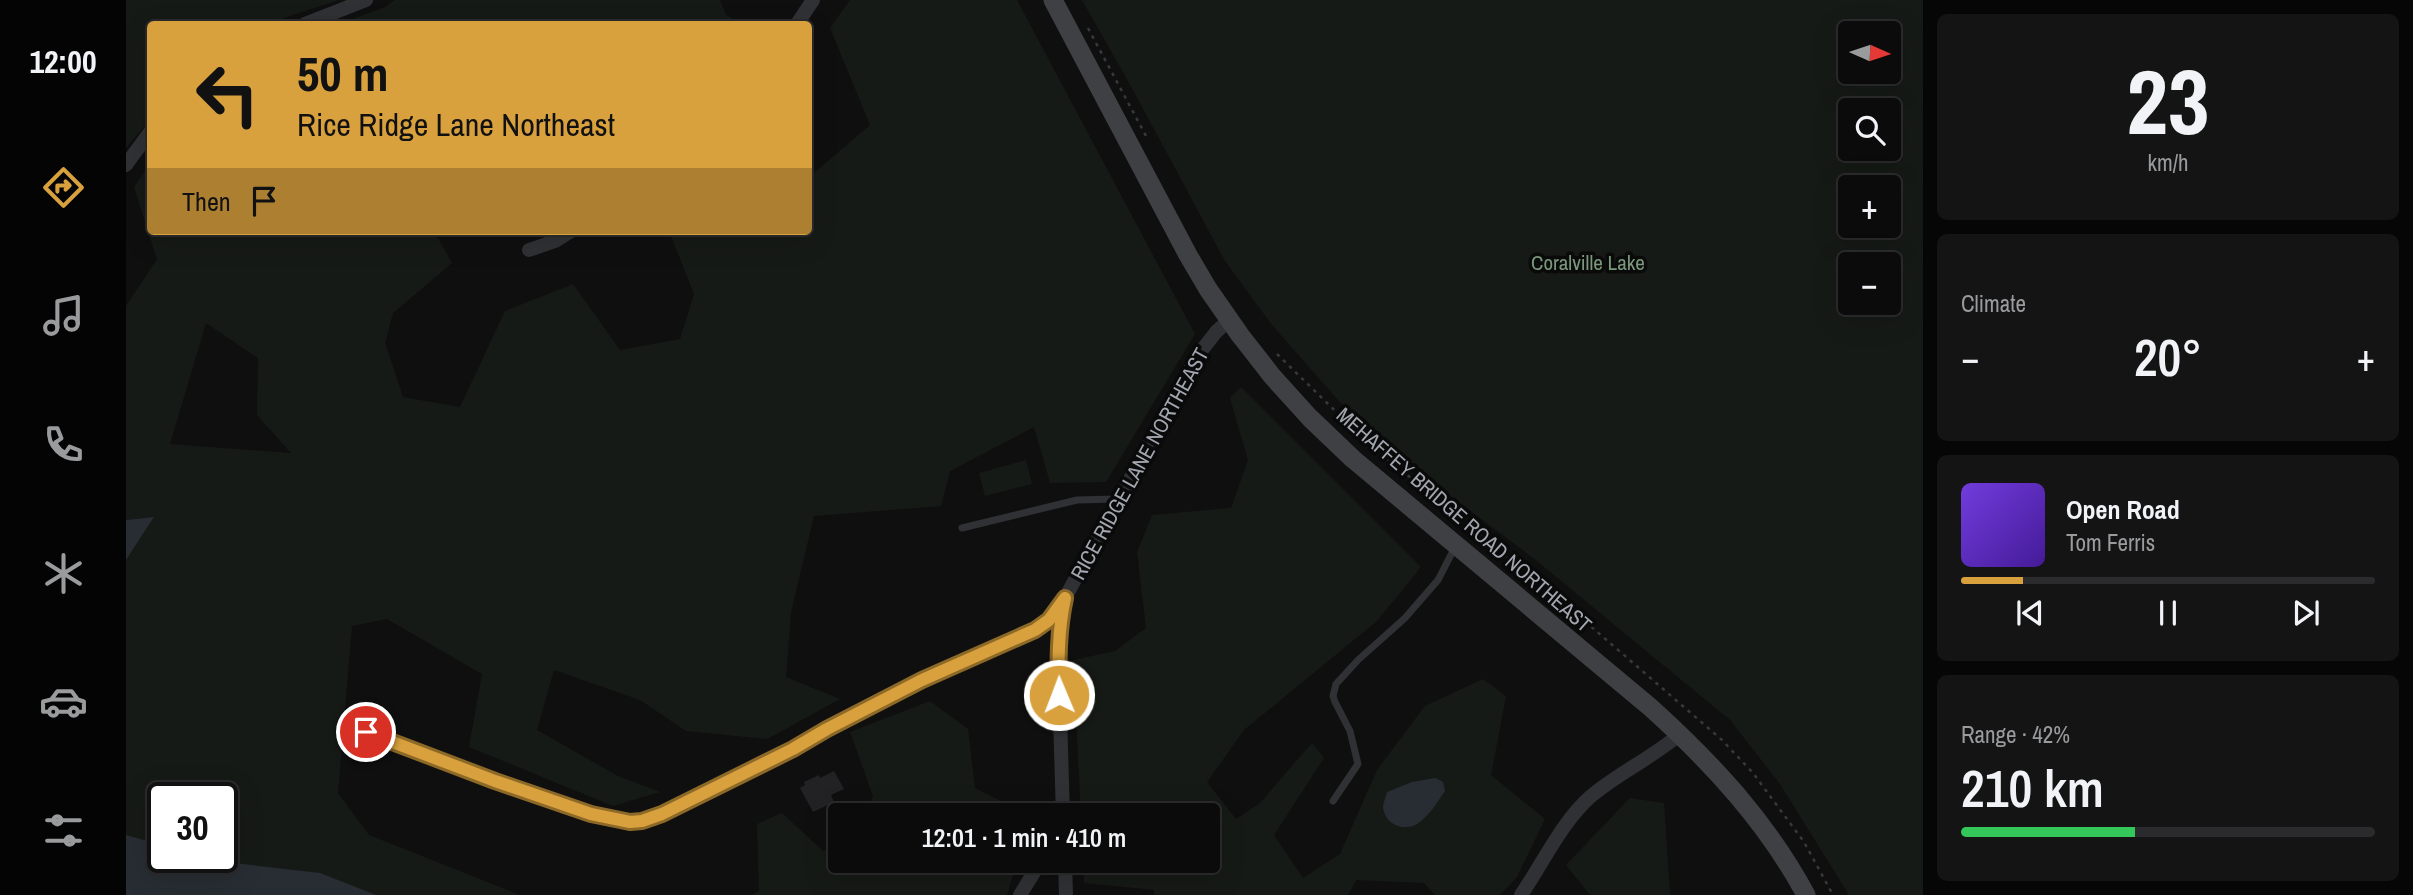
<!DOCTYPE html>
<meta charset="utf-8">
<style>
body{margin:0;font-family:"Archivo Narrow",sans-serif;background:#141415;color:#f1f3f6;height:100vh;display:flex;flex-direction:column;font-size:26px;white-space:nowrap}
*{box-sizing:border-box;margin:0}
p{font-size:23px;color:#9a9b9d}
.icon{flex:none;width:38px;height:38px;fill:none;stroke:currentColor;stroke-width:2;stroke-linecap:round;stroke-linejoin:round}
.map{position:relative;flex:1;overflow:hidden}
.panel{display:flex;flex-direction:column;gap:14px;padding:14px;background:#060607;width:490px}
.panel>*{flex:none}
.top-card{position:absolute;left:21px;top:21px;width:665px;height:214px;border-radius:7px;box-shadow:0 7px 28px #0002,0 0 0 2px #2b2b2d;background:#d9a13e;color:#111;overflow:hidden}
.needle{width:46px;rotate:93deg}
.buttons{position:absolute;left:1712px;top:21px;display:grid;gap:14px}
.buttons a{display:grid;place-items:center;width:63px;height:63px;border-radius:7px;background:#0b0b0c;box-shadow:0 7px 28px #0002,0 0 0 2px #2b2b2d;font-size:35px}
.speed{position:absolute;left:21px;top:782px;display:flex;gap:14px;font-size:35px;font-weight:700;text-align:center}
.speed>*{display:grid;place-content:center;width:91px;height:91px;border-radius:50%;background:#0b0b0c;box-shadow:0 7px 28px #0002,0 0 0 2px #2b2b2d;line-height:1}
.speed .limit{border:4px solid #111;border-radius:10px;background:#fff;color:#111}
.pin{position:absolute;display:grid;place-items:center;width:60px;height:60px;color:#fff;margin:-30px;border:4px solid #fff;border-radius:50%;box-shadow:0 2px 7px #0007}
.me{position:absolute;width:77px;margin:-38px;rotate:359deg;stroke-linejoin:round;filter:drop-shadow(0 0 5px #0008)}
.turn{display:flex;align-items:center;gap:24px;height:147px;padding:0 35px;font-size:32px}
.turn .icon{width:91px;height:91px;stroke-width:2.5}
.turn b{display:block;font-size:49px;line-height:60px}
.then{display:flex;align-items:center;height:66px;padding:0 35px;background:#0003;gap:14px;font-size:26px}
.big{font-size:52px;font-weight:600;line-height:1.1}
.panel .widget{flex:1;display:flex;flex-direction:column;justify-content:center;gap:10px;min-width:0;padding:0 24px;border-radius:10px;background:#141415}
.panel .dial{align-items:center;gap:0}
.dial b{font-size:91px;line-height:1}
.song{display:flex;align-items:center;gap:21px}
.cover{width:84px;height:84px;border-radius:10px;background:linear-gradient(135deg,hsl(260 70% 55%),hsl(260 70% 35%))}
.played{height:7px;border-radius:4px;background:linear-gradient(90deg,#d9a13e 15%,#2b2b2d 15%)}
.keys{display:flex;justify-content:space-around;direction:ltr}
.heat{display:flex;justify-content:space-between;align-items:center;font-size:38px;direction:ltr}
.charge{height:10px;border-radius:5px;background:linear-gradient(90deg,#34c759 42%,#2b2b2d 0)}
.trip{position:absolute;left:702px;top:803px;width:392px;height:70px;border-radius:7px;background:#0b0b0c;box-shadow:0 7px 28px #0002,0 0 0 2px #2b2b2d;font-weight:600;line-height:70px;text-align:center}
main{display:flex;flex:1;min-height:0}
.tabs{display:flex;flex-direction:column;width:126px;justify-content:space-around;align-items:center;background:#040405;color:#9a9b9d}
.tabs .icon{width:49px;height:49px}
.tabs .selected{color:#d9a13e}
.tabs b{font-size:32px;color:#f1f3f6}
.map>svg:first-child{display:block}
.green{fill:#161a16;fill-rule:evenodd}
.water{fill:#272d32}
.building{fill:#222224}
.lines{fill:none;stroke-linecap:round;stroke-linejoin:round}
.path{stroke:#37383b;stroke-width:2.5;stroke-dasharray:3.5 5;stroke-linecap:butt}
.service{stroke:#303134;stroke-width:7}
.minor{stroke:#303134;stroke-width:14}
.secondary{stroke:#3f4044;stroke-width:19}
.route-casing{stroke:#8d6928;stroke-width:18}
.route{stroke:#d9a13e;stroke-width:12}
.labels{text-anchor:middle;stroke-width:7;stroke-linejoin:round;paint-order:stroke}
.park-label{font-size:21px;fill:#7b987c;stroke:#0a0a0b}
.street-label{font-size:21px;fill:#a2a6af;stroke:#0a0a0b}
</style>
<main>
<nav class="tabs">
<b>12:00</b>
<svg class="icon selected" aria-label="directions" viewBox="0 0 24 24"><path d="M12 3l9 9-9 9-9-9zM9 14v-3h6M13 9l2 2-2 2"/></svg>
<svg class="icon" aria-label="music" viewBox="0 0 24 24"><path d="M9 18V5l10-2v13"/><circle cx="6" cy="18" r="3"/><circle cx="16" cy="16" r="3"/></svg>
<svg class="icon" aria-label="phone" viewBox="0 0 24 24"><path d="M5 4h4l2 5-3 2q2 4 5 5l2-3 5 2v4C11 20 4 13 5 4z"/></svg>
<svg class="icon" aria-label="climate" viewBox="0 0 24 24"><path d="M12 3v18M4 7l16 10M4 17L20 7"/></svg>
<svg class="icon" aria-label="car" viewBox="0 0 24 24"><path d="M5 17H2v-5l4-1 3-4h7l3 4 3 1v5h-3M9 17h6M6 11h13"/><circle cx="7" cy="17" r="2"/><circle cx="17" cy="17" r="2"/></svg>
<svg class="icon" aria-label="filters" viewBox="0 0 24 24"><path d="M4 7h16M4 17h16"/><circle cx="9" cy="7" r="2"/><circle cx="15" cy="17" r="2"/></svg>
</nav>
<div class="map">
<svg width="1797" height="895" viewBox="0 0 1797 895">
<rect width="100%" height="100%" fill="#0f0f10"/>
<g class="green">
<path d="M0,0H213L139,24H24V120L0,148Z"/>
<path d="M269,0H594L600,15L617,24H213L259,7Z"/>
<path d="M724,0H891L1069,334L980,482L924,483L908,427L824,471L815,506L688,516L665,612L660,677L714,699L641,739L560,731L514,700L428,670L411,730L492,776L534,792L487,806L343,747L356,674L261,619L226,626L212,793L243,835L394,895H247L78,858H96V798H37V845L0,835V560L28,517L0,520V306L31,259L8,187L24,164V231H308L326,263L267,313L259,343L277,397L334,407L379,311L447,284L494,350L554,339L568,294L543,231H682L683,177L744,125L704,28ZM80,323L132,358L131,415L165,453L44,444Z"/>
<path d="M956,0H1797V895H1723L1654,784L1604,720L1406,557L1243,435L1146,325L1099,261L1007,90ZM1724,33H1762V72H1724ZM1724,110H1762V149H1724ZM1724,187H1762V226H1724ZM1724,264H1762V303H1724Z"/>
<path d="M1115,387L1295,567L1251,621L1118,730L1081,782L1110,819L1133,804L1186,743L1198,758L1148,835L1177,878L1214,854L1251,770L1299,706L1357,679L1380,696L1365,775L1419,819L1391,877L1374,895H1309L1298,883L1230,880L1222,895H1028V890L958,883L957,861H1082V816L955,815L947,660L989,651L1020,628L1011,552L1026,515L1105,508L1122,460L1104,398Z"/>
<path d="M900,460L906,484L859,496L853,473Z"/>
<path d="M804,701L842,729L849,788L903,815H738L747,796L724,732Z"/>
<path d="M1504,798L1538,803L1544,895H1464L1440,865Z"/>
<path d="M656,813L697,851L714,844V861H891L881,895H625L633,891L631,824Z"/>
</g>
<g class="water">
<path d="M28,517L0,560V520Z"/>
<path d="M1309,778L1317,782L1319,791C1312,801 1305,813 1295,821C1282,833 1260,827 1257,808C1257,803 1260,797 1261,792L1286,782Z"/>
<path d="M0,835L37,845V858H78L90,861L194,873L250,895H0Z"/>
</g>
<path class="building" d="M708,771L718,789L705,795L708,802L687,812L674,788L679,785L678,782L693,775L694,778Z"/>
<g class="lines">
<g class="path">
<path d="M962,28L1020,136"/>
<path d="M1151,354L1241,442L1454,617L1596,740L1627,773L1678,842L1707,895"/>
</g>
<g class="service">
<path d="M836,528L951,500L991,499"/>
<path d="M1207,801L1232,764L1224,731L1209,702L1207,696L1210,684L1232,660L1279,618L1312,580L1329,547"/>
</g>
<g class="minor">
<path d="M179,24L240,0"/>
<path d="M671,24L687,0"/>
<path d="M0,165L24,132"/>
<path d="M403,250L429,241L445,231"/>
<path d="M240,732L369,781L486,820L516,821L536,814L667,749L701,729L796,680L909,630L923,620L939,598L1072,355L1090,332L1103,320"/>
<path d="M937,816L932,650L938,603"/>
<path d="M939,861L940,895"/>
<path d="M894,895L915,861"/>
<path d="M1395,895C1417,863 1435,823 1464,797C1492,773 1526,758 1554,734"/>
</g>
<path class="secondary" d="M927,0L1062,255L1082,289L1114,335L1146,376L1184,418L1227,459L1524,707C1585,762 1641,822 1680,895"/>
</g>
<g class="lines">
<defs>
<path id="route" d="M240,732L369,781L465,814L504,822L516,821L536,814L667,749L701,729L796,680L909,630L923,620L939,598C932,630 932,662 933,695"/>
</defs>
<use href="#route" class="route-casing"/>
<use href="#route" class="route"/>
</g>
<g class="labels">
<g class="park-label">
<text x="1462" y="270">Coralville Lake</text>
</g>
<g class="street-label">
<text transform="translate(1014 464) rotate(-61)" y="7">RICE RIDGE LANE NORTHEAST</text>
<text transform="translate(1338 520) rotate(41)" y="7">MEHAFFEY BRIDGE ROAD NORTHEAST</text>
</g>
</g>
</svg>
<div class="buttons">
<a><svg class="needle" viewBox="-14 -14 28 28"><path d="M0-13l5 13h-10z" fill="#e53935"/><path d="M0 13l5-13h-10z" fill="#9a9b9d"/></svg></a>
<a><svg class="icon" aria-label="search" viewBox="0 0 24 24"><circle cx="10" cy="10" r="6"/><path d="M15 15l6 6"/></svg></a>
<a>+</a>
<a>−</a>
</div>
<div class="speed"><div class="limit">30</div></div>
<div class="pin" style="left:240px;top:732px;background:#d93025"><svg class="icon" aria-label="arrive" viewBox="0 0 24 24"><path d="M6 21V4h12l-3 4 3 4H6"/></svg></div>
<svg class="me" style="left:933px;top:695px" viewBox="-20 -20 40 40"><circle r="17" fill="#d9a13e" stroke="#fff" stroke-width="3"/><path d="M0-11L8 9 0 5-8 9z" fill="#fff"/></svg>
<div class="trip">12:01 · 1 min · 410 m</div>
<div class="top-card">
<div class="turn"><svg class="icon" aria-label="left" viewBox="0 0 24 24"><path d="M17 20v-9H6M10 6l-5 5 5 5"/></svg><div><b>50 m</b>Rice Ridge Lane Northeast</div></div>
<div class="then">Then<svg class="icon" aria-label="arrive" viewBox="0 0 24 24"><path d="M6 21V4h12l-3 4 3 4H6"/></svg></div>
</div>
</div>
<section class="panel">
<div class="widget dial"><b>23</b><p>km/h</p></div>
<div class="widget"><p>Climate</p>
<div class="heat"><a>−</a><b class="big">20°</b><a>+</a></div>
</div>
<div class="widget">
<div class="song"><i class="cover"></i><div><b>Open Road</b><p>Tom Ferris</p></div></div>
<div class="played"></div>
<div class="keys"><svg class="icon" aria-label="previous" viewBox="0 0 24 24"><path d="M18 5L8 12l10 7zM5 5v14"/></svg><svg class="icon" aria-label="pause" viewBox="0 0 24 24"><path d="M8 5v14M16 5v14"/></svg><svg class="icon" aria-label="next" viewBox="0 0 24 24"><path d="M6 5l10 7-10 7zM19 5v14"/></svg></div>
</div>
<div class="widget"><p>Range · 42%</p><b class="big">210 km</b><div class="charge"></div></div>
</section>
</main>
